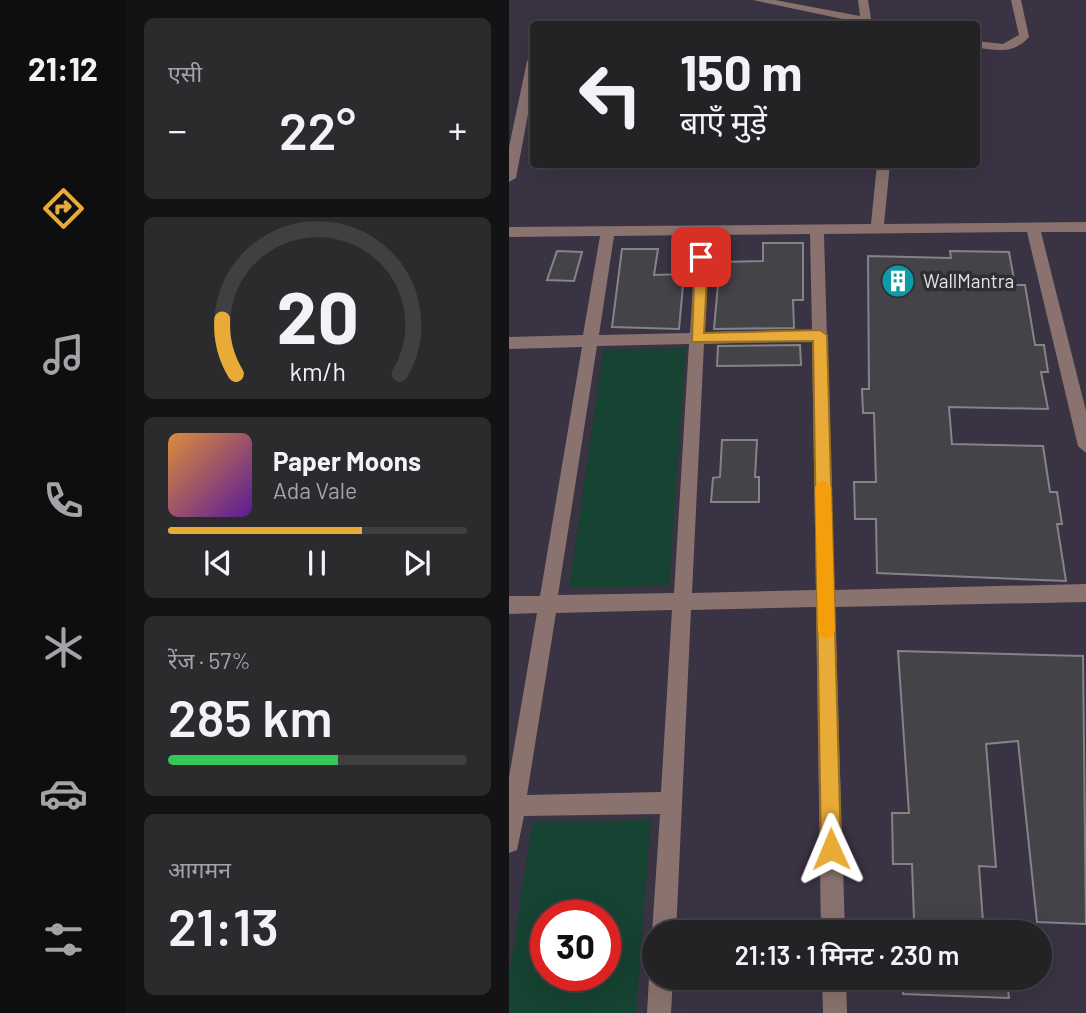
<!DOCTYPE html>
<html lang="hi">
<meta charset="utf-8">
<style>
body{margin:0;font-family:Barlow,"Noto Sans Devanagari",sans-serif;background:#2b2b2e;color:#f1f3f6;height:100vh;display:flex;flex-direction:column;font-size:26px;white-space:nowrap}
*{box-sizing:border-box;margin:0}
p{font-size:23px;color:#a3a4a7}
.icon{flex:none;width:38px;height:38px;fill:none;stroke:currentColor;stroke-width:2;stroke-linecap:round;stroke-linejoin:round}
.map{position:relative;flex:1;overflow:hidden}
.sheet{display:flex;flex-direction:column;gap:18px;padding:18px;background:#131315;width:383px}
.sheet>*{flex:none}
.top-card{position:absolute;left:21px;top:21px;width:450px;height:147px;border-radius:7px;box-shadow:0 7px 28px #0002,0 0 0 2px #404043;background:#232326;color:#f1f3f6;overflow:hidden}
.speed{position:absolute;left:21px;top:900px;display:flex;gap:14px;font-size:35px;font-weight:700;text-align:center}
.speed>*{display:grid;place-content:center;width:91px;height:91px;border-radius:50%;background:#232326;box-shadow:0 7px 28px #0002,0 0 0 2px #404043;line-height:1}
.speed .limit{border:10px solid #d22;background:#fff;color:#111}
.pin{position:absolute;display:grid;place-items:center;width:60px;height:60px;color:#fff;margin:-30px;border-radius:14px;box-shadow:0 4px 10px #0006}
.me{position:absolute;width:77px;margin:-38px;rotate:359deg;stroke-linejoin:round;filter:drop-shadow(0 0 5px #0008)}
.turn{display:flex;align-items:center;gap:24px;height:147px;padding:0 35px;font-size:32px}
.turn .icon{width:91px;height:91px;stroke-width:2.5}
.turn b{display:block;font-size:49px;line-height:60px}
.big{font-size:52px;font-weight:600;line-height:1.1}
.sheet .tile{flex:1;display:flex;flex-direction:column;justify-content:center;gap:10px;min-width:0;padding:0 24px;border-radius:10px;background:#2b2b2e}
.sheet .dial{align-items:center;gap:0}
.dial svg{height:182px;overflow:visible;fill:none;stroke:#404043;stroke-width:7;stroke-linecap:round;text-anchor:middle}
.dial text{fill:#f1f3f6;stroke:none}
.song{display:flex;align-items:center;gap:21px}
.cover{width:84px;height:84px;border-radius:10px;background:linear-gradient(135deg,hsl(30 70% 55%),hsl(270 70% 35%))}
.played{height:7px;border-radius:4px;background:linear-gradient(90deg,#e9ab38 65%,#404043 65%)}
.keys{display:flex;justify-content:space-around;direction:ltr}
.heat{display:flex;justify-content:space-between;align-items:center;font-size:38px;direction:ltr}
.charge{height:10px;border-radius:5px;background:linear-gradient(90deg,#34c759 57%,#404043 0)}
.trip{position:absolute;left:133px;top:920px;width:410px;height:70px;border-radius:35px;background:#232326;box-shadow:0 7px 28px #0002,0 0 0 2px #404043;font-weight:600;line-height:70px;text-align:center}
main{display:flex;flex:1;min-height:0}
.menu{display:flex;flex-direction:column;width:126px;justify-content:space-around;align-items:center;background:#0e0e0f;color:#a3a4a7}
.menu .icon{width:49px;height:49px}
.menu .current{color:#e9ab38}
.menu b{font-size:32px;color:#f1f3f6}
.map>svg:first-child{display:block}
.industrial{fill:#3a3344;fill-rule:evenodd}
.green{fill:#164332;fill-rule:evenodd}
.building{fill:#444348;stroke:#848388;stroke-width:2}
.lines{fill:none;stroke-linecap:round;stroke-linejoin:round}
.minor{fill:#8a736e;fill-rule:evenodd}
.route{fill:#e9ab38;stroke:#976f24;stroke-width:2}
.slow{fill:#f59e0b}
.labels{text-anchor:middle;stroke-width:7;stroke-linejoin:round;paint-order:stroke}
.poi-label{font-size:19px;fill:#e4e3e6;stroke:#2f2f33;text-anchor:start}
</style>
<main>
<nav class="menu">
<b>21:12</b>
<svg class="icon current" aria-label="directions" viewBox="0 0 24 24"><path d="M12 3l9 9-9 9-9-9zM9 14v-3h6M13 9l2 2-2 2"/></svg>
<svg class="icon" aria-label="music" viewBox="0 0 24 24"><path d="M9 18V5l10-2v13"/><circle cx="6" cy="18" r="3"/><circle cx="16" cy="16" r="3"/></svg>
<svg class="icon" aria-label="phone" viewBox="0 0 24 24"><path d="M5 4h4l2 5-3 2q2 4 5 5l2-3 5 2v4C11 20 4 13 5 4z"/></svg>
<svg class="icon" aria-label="climate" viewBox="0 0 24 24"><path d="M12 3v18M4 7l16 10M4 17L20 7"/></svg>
<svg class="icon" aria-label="car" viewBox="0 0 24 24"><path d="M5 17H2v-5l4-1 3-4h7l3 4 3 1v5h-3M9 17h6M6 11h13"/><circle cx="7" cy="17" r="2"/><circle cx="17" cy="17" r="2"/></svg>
<svg class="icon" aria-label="filters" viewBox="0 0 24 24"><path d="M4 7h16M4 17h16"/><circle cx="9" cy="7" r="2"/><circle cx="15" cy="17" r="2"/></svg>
</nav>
<section class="sheet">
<div class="tile"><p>एसी</p>
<div class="heat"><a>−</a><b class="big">22°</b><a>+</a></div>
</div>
<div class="tile dial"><svg viewBox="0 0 100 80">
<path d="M14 69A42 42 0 1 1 86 69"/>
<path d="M14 69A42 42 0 0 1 8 45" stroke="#e9ab38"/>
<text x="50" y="56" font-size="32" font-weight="700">20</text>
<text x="50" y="72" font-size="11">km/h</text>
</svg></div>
<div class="tile">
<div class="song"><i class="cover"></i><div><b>Paper Moons</b><p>Ada Vale</p></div></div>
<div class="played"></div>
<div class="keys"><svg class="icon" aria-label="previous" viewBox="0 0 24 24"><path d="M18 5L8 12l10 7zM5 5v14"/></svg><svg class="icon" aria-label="pause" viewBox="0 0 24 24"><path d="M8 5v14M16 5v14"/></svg><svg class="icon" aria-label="next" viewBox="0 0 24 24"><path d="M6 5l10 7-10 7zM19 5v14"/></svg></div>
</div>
<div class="tile"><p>रेंज · 57%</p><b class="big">285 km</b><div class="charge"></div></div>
<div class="tile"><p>आगमन</p><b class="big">21:13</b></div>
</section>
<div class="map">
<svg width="577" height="1013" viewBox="0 0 577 1013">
<rect width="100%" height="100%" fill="#2f2f33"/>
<path class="industrial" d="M0,0H577V1013H0ZM24,24H467V164H24ZM37,915H96V975H37ZM145,933H530V978H145Z"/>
<g class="green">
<path d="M177,348L160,586L60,588L94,350Z"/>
<path d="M142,820L127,1013H0V976L23,822ZM37,915H96V975H37Z"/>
</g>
<g class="building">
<path d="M254,243H294V300H284L285,328L205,329L211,262L254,261Z"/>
<path d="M113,249H149L145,275L175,274L170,329L103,327Z"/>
<path d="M48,251L73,252L65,281L38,280Z"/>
<path d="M441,251L500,252L506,285H516L526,345H535L539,372H532L539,409L440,407L443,444L534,446L541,492H548L553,524H548L557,581L368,573L367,519H346L345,482H367L365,413H354L353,389H360L359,256L442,258Z"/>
<path d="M291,345L292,365L208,366L209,346Z"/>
<path d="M213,440H248L246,477H250V502H202L204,478L211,477Z"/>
<path d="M389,651L574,656L577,924L528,922L509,741L477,744L487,867L470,866L474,922L405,919L403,864H384L383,813H400Z"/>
<path d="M394,978H498L500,998L394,994Z"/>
</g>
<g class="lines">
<g class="minor">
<path d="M244,0H266L351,16L349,0H359L362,19L379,24H357Z"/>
<path d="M502,0H512L520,37C505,54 487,51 467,47V41L494,44L510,35Z"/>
<path d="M24,58V88L7,178L0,182V147L18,61Z"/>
<path d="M368,164H381L375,224L577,222V232H532L577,411V453L569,446L518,232L315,234L325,590L577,584V602L326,607L336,933H312L307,607L182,610L167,933H145V937L143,933L151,814L15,816L8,850L0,853V777L28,613L0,614V596H31L73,347L0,349V337L74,335L91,236L0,237V227L362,224ZM301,234L303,330L196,332L201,235ZM187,235L181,333L90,335L105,236ZM303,341L307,590L183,593L195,344ZM180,344L165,593L49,595L88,346ZM163,610L152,792L18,795L47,613Z"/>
<path d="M145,969V978H164L162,1013H138L140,978Z"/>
<path d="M313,978H337L338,1013H314Z"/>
</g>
</g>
<path class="route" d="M192,253L199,257L195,333L311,330L318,335L332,849L329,856L322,859L315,856L312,849L304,341L183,342L186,257Z"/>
<path class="slow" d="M314,480L322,487L326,631L324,636L317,639L311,636L309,631L306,487Z"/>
<defs>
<symbol id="building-disc" viewBox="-11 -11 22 22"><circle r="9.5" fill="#0f9aa8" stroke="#2f2f33"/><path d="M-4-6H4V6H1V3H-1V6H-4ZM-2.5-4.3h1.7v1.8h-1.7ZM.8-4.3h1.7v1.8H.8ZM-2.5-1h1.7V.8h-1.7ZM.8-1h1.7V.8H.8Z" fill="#fff"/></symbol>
</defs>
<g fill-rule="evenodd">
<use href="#building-disc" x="370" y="262" width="38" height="38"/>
</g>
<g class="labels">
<g class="poi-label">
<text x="414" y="288">WallMantra</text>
</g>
</g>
</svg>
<div class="speed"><div class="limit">30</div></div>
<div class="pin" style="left:192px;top:257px;background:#d93025"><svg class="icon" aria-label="arrive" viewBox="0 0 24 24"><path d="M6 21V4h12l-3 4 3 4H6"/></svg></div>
<svg class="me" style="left:322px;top:849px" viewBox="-20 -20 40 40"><path d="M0-17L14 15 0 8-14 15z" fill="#e9ab38" stroke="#fff" stroke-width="4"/></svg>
<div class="trip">21:13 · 1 मिनट · 230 m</div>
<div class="top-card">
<div class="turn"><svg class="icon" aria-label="left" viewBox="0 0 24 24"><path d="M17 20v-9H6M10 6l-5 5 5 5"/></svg><div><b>150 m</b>बाएँ मुड़ें</div></div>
</div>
</div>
</main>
